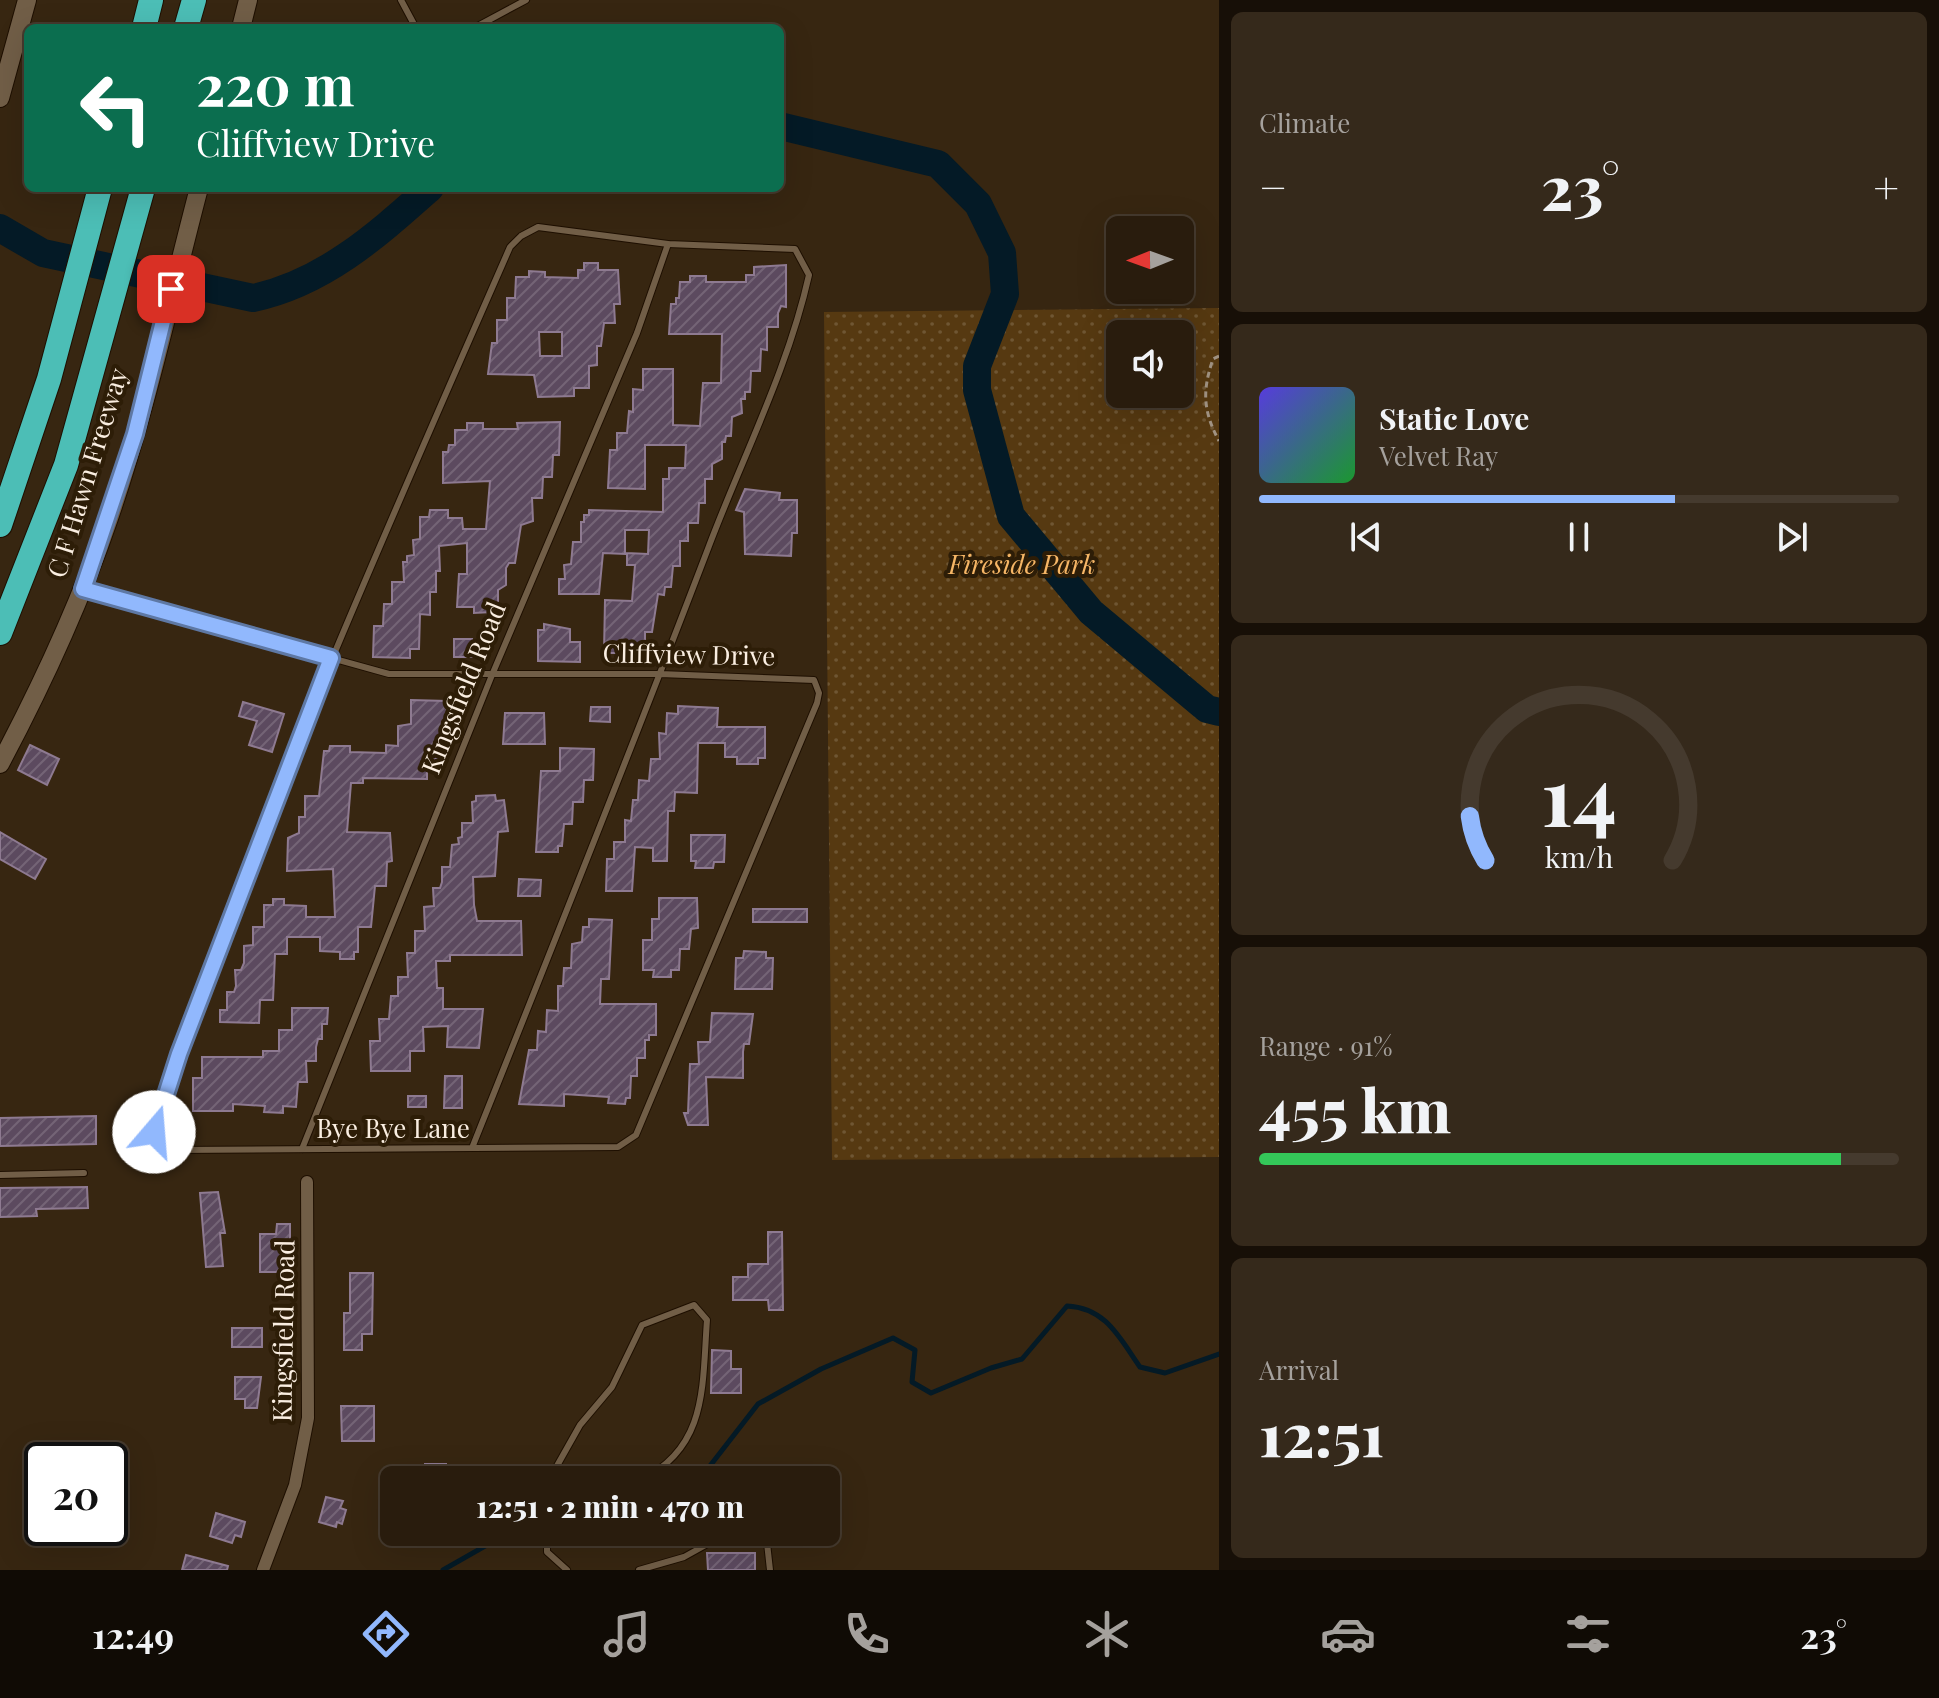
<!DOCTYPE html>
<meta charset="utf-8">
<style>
body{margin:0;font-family:"Playfair Display",serif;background:#35291b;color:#f1f3f6;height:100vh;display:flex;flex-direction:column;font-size:30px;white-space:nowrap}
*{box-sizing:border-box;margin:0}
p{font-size:26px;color:#a5a19d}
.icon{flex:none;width:44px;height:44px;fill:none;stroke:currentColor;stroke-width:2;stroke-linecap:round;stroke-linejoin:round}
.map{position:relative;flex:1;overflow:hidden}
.side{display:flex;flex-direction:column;gap:12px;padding:12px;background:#170f07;width:720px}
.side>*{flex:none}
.banner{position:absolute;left:24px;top:24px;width:760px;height:168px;border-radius:12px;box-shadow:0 8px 32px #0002,0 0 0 2px #453a2e;background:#0b6e4f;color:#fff;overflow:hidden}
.needle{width:52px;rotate:269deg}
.buttons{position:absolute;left:1106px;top:216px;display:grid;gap:16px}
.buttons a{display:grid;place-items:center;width:88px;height:88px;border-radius:12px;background:#291c0d;box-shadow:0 8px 32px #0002,0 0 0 2px #453a2e;font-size:40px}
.speed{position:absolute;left:24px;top:1442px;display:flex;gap:16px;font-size:40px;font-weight:700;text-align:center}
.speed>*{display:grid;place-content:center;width:104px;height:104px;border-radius:50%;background:#291c0d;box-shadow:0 8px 32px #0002,0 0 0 2px #453a2e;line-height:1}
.speed .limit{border:4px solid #111;border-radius:12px;background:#fff;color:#111}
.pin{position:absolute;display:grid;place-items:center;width:68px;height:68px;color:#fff;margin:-34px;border-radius:16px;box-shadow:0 4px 12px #0006}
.me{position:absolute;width:88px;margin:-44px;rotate:18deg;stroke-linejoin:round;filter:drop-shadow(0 0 6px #0008)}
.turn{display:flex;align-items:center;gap:28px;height:168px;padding:0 40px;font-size:36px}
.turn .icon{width:104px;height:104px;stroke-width:2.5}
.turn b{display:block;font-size:56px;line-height:68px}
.big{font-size:60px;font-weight:800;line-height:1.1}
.side .tile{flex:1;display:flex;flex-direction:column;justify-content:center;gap:12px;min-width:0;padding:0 28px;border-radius:12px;background:#35291b}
.side .dial{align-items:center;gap:0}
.dial svg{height:208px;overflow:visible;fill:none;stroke:#453a2e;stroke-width:7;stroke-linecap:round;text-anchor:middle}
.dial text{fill:#f1f3f6;stroke:none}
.song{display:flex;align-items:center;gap:24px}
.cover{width:96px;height:96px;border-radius:12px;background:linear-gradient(135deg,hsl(250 70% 55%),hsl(130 70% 35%))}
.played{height:8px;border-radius:4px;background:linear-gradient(90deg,#91b8fd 65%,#453a2e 65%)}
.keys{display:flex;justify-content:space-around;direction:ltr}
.heat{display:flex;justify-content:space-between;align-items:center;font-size:44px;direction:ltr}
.charge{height:12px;border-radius:6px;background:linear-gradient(90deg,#34c759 91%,#453a2e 0)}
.trip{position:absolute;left:380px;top:1466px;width:460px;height:80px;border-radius:12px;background:#291c0d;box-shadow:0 8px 32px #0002,0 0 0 2px #453a2e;font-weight:800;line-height:80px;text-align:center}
.tabs{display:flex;height:128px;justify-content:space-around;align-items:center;background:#100b05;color:#a5a19d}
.tabs .icon{width:56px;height:56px}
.tabs .current{color:#91b8fd}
.tabs b{font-size:36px;color:#f1f3f6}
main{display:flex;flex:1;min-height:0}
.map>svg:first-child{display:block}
.park{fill:url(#park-dots);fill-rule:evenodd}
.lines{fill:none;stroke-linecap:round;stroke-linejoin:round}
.stream{stroke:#041a26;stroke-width:5}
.river{stroke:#041a26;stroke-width:28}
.building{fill:url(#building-hatch);stroke:#8e7a91;stroke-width:2;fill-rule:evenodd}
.lane-casing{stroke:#1e0f00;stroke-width:8}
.street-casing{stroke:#1e0f00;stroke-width:14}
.secondary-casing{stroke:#1e0f00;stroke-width:20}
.highway-casing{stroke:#1e0f00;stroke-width:26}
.path{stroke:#a19383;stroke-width:3;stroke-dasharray:6 4;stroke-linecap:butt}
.lane{stroke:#715e47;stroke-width:6}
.street{stroke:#715e47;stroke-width:12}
.secondary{stroke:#715e47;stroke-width:18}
.highway{stroke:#4cbeb6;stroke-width:24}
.route-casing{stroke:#5e78a4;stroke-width:20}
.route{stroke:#91b8fd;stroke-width:14}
.labels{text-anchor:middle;stroke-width:8;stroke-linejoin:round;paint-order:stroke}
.street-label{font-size:26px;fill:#faeee1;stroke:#2d1d07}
.park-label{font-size:26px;font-style:italic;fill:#f6b666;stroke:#2d1d07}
</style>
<main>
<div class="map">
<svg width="1219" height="1570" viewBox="0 0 1219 1570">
<defs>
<pattern id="park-dots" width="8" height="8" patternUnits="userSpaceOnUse" patternTransform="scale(2)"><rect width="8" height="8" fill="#563911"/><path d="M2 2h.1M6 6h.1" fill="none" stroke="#6f5633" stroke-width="1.8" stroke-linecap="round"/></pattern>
<pattern id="building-hatch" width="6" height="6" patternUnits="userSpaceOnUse" patternTransform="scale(2)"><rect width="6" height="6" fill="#5c4a5f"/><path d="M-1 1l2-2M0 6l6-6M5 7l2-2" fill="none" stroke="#746476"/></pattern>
</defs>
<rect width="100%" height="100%" fill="#372611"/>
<path class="park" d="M1219,308V1157L832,1160L824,312ZM1120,334H1180V394H1120Z"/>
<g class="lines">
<g class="stream">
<path d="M699,1480L758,1404L821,1369L893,1338L915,1350L912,1382L931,1393L991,1368L1022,1359L1067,1306C1106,1308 1119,1337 1140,1367L1165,1373L1219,1354"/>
<path d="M443,1570L510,1532"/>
</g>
<g class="river">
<path d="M780,126L938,164L978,204L1002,253L1005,294L977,366V390L1011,516L1091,612L1207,709L1219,712"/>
<path d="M0,228L43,253L253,298C324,283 377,235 430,188"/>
</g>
</g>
<g class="building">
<path d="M584,263H598V270H618L620,304H614L615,323H604L601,346H597V365L589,366V388H574V396L538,397L534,375L488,374L492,343H497V320H507V298H515L516,277H529V271L545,272V277L578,278V270H584ZM539,332H562V356H540Z"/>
<path d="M786,265V307L781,306L778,313V327H767V350L761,349L760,371H751L750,392H745V399H741L742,413L732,417L731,436H726L725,442H722V459L712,464V479H705V503H699L698,523H688V541H680V566H673L671,587H665L664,595L658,594L652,632H645V654L639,653V659H627V653H604L605,600L632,601L635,565H627V553L648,554L649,530H625V554L603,553L599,594H559V579H565L564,565L571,564L573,542H581V522H584V515H589V510L663,512V479H669V468H685L686,445H645V489L608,488L610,450H617V433H627L629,411L633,412V389L643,390V369H673V425L700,426L703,383H721L722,334H669L671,304H676V298H679L680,282H690V276H706V282H746V275H754V267Z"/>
<path d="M560,422L559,455H553L552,477H543L542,498H532L533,521L521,525L515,563H509L506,568V585L498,590V607H492V612L474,613V607H457L459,574H467V543L439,546L440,571H436V592H430V615L420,614L419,649H410V658L373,657L374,626H383L384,604H392V582H404L403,562H407V556L414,555L413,540L420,539V517H429L430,510H448V518H462L463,529H486L490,481L443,483V452H448L449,445H455V430H467V423H483V429H518L517,423Z"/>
<path d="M745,489L780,493L779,500H797V533H792L791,556L745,554L744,512L736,510Z"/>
<path d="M544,624L570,629V642H580V662L538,661V630H544Z"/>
<rect x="454" y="639" width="18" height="18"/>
<path d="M411,700L447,701L446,733H440L439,757L427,762V779L363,778V783H351L347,832L390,833L392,861L387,862L386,886H375L371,927H358V952H354V959H340V952L320,951V937H287V954H275L273,1000H260L259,1023L220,1022V1010H227V992H234L236,986L235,970H241L244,963V946L253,945V927H264V905H273V899H284V905L306,906V917H335L333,869L287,871L288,838L299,833V817H305V796H319L324,751H329L330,746H350V752L386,753V745L398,746V726L411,724Z"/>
<path d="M243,702L284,714L272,752L249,745L257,721L239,716Z"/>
<path d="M678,706L718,708L717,727H765V758H758V764H737V757H725V743H698L697,793L675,792L674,811H668L667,861H653V848L635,847L632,891H606L607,859H614V842H625V820L631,821L633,800H638L639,780L649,781L651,759H660L659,733L666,734L667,713L678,714Z"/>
<path d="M591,707H610V722L590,721Z"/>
<path d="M505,713H544L545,744H503Z"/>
<path d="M30,745L59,759L47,785L18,770Z"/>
<path d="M560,748L594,749L593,780H584L583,802H573L572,824H564L562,846H558V852H536L541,771H560Z"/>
<path d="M495,795L496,801L504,800L508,831L498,832L495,876L473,877L474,905L477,921H521L522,955H450V961H436L437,988H443V1009H483L479,1048L447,1047L448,1026L423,1027L424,1051H410V1071H371L370,1041H380L379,1019H389L391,996H398V977H408L407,953H415V931H425L424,907L434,906L433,888H440L442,882V867H450L452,845L459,844L458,838L462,837V823H473L472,802L476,801V796Z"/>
<path d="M0,832L46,859L35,879L0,859Z"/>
<path d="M691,835H725L724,862H714L713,868H695L696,861H691Z"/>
<path d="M519,879L541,880L540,896H518Z"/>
<path d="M659,898H697L698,928L691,929L689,949H680L679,970H671V977H653L654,970H643V940H652V919H659Z"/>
<rect x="753" y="909" width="54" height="13"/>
<path d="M589,919L612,920L609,979H601L600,1004H656V1035H649V1040H645V1058H637V1076H631L630,1098H626L625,1104L608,1103L609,1097L564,1094V1106L519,1104L529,1050H537L538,1031L546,1032L547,1010L558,1011V986H563L564,968H571L572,944L582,942L583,927H589Z"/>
<path d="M744,951L766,952V958H773L772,989H735L736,958H743Z"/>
<path d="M292,1008H328L327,1024H322V1039H318L316,1047V1061H306L307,1082H298L296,1107L283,1106V1113L264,1112L265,1106L233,1104V1111H193V1078H202V1057H263V1051H279V1030H292Z"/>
<path d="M712,1013L753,1014L749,1044H744L743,1052V1078L706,1077L708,1125H688L684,1113H688L690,1064H699L698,1042H710Z"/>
<path d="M445,1076H462V1108H444Z"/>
<rect x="408" y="1096" width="18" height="11"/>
<path d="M96,1116V1144L0,1146V1118Z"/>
<path d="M87,1187L88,1208L36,1209L37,1216L0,1217V1188Z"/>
<path d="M218,1192L225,1233H220L223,1266L206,1267L200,1193Z"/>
<path d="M277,1224H290V1255H280V1272H260V1234H276Z"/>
<path d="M768,1232H782L783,1310H769L768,1300H733V1277H748V1264H768Z"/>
<path d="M350,1273H373L372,1334H362V1350H344V1313H350Z"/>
<rect x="232" y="1328" width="30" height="19"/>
<path d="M712,1350L731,1351V1369H741V1393H711Z"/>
<path d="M235,1377H261L257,1408H245V1399H235Z"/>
<path d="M341,1406H374V1441H342Z"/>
<path d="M425,1464H446V1480H424Z"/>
<path d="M326,1497L343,1501L340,1508L346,1510L342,1524L337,1522L336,1527L319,1522Z"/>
<path d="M216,1513L245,1522L241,1537L235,1535L232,1543L210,1536Z"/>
<path d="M707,1553H755V1570H708Z"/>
<path d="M186,1555L228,1566L227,1570H182Z"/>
</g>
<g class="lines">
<defs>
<g id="lane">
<path d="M401,0L416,28"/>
<path d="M474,28L526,0"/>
<path d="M83,589L389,674H660L814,680L819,693L817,703L636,1135L618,1147C470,1148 322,1149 174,1150L165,1147L154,1132C252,829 383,538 510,247L521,236L538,227L668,244L795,249L809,275C788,369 743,456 709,546C632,748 552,948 472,1148"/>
<path d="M302,1149L492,675L637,333L668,244"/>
<path d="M0,1175L84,1173"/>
<path d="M549,1480L580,1425L612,1387L642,1325L694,1305L707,1320C702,1386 708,1447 641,1480"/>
<path d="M547,1532V1552L567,1570"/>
<path d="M760,1532L767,1543L770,1570"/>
<path d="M639,1570L684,1557L729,1532"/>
</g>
<path id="street" d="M263,1570L295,1485L308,1418L307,1182"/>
<g id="secondary">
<path d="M241,28L248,0"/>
<path d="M0,98L27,0"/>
<path d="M0,764C42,685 80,603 109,518C146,411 170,298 199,188"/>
</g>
<g id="highway">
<path d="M144,28L151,0"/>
<path d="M186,28L194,0"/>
<path d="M0,525L49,379L100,188"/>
<path d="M0,633L66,465L143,188"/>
</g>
</defs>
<use href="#lane" class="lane-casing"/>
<use href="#street" class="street-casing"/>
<use href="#secondary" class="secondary-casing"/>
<use href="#highway" class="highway-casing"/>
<path class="path" d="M1219,356L1213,359C1202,391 1203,411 1219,441"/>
<use href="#lane" class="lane"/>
<use href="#street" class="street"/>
<use href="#secondary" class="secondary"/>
<use href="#highway" class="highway"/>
</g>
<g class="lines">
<defs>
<path id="route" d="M154,1132L179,1054L331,658L83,589L135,434L171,289"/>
</defs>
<use href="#route" class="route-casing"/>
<use href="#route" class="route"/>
</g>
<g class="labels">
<g class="street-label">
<text transform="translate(88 473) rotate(-73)" y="9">C F Hawn Freeway</text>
<text transform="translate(689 655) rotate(1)" y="9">Cliffview Drive</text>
<text transform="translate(464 688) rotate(-68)" y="9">Kingsfield Road</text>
<text x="393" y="1138">Bye Bye Lane</text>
<text transform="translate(284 1331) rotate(-89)" y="9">Kingsfield Road</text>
</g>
<g class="park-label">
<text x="1022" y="574">Fireside Park</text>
</g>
</g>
</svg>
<div class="buttons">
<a><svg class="needle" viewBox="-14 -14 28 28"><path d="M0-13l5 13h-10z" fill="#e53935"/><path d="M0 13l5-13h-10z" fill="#a5a19d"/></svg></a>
<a><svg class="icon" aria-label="sound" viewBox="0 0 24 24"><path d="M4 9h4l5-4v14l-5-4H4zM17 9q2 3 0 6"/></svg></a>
</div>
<div class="speed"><div class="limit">20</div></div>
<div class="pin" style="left:171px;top:289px;background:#d93025"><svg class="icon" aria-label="arrive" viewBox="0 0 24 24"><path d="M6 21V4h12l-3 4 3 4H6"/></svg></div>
<svg class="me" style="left:154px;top:1132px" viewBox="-20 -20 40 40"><circle r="19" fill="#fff"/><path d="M0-13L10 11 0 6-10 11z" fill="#91b8fd"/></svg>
<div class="trip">12:51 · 2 min · 470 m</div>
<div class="banner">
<div class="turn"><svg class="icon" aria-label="left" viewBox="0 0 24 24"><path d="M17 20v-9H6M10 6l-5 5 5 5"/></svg><div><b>220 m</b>Cliffview Drive</div></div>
</div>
</div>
<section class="side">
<div class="tile"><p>Climate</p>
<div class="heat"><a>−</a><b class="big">23°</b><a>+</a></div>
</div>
<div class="tile">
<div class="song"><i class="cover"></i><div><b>Static Love</b><p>Velvet Ray</p></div></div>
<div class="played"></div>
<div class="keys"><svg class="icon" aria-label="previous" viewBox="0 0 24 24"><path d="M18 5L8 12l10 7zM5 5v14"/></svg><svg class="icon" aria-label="pause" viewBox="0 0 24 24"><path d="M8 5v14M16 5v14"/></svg><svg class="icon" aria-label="next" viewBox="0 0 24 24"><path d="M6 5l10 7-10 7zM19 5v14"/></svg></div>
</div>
<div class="tile dial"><svg viewBox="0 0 100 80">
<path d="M14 69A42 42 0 1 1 86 69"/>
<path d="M14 69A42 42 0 0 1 8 52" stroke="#91b8fd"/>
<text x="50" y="56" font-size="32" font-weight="700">14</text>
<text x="50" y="72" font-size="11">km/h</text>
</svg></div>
<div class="tile"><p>Range · 91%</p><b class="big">455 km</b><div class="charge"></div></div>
<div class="tile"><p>Arrival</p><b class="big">12:51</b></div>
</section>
</main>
<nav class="tabs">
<b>12:49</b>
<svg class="icon current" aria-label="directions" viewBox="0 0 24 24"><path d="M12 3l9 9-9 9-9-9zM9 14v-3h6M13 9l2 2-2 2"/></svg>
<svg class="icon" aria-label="music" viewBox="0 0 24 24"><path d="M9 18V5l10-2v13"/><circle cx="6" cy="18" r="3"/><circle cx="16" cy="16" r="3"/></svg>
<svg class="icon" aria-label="phone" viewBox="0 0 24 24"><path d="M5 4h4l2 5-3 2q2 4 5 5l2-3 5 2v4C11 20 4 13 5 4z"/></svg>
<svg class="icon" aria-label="climate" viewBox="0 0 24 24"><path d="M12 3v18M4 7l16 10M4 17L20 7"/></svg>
<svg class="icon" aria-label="car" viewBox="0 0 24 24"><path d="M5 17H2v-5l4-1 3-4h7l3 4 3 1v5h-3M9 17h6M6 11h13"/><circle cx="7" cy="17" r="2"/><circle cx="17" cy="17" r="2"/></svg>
<svg class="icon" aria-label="filters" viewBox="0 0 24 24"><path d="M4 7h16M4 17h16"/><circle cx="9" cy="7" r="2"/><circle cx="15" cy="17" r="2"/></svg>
<b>23°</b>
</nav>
